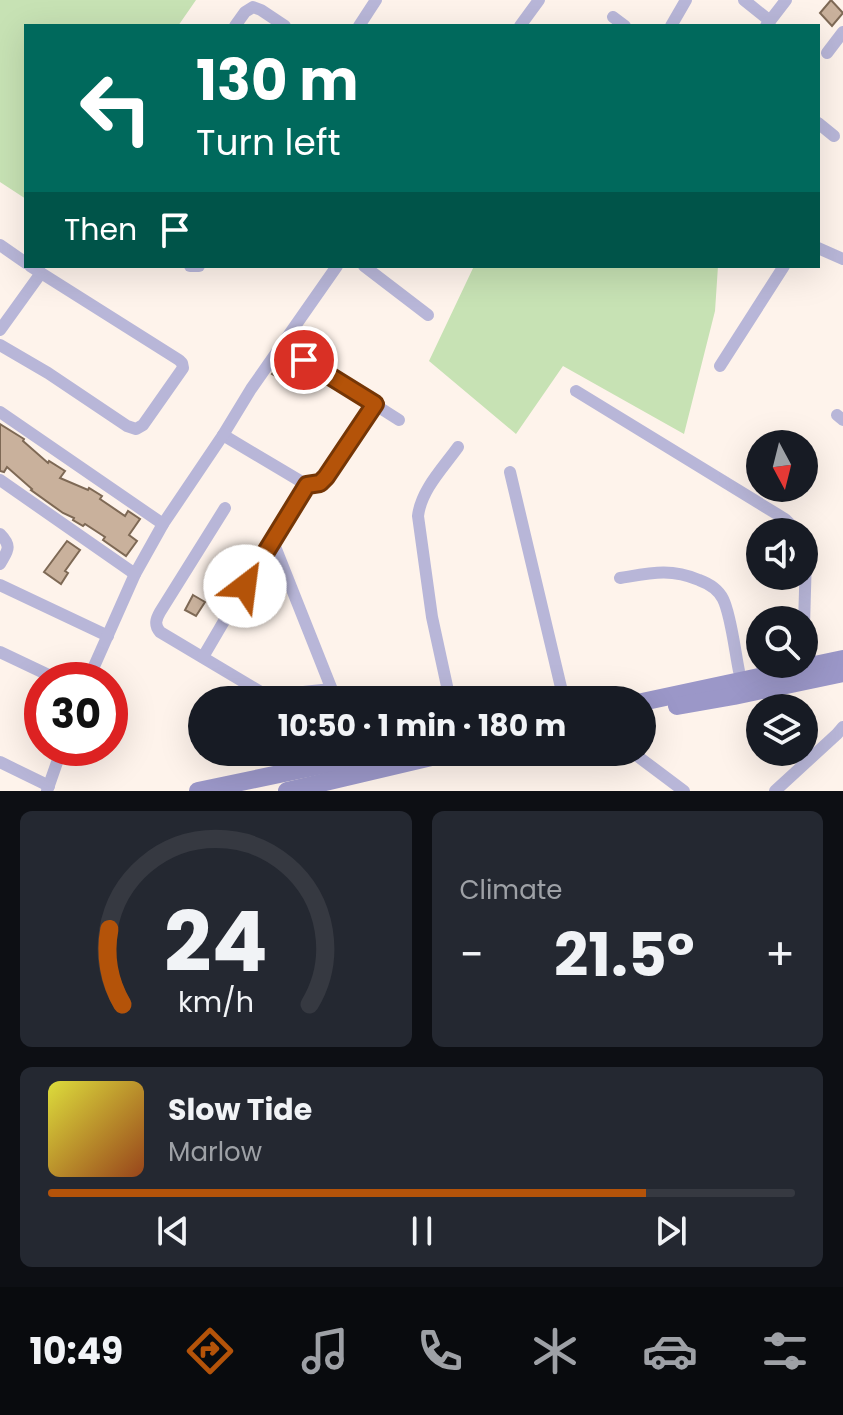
<!DOCTYPE html>
<meta charset="utf-8">
<style>
body{margin:0;font-family:Poppins,sans-serif;background:#242831;color:#f1f3f6;height:100vh;display:flex;flex-direction:column;font-size:30px;white-space:nowrap}
*{box-sizing:border-box;margin:0}
p{font-size:26px;color:#9ea1a6}
.icon{flex:none;width:44px;height:44px;fill:none;stroke:currentColor;stroke-width:2;stroke-linecap:round;stroke-linejoin:round}
.map{position:relative;height:791px;overflow:hidden}
.drawer{display:flex;flex-direction:column;gap:20px;padding:20px;background:#0d0f14;flex:1}
.drawer>*{flex:none}
.banner{position:absolute;left:24px;top:24px;width:796px;height:244px;border-radius:0px;box-shadow:0 8px 32px #0002;background:#00695c;color:#fff;overflow:hidden}
.needle{width:52px;rotate:173deg}
.buttons{position:absolute;left:746px;top:430px;display:grid;gap:16px}
.buttons a{display:grid;place-items:center;width:72px;height:72px;border-radius:50%;background:#171b24;box-shadow:0 8px 32px #0002;font-size:40px}
.speed{position:absolute;left:24px;top:662px;display:flex;gap:16px;font-size:40px;font-weight:700;text-align:center}
.speed>*{display:grid;place-content:center;width:104px;height:104px;border-radius:50%;background:#171b24;box-shadow:0 8px 32px #0002;line-height:1}
.speed .limit{border:12px solid #d22;background:#fff;color:#111}
.pin{position:absolute;display:grid;place-items:center;width:68px;height:68px;color:#fff;margin:-34px;border:4px solid #fff;border-radius:50%;box-shadow:0 2px 8px #0007}
.me{position:absolute;width:88px;margin:-44px;rotate:30deg;stroke-linejoin:round;filter:drop-shadow(0 0 6px #0008)}
.turn{display:flex;align-items:center;gap:28px;height:168px;padding:0 40px;font-size:36px}
.turn .icon{width:104px;height:104px;stroke-width:2.5}
.turn b{display:block;font-size:56px;line-height:68px}
.then{display:flex;align-items:center;height:76px;padding:0 40px;background:#0003;gap:16px;font-size:30px}
.big{font-size:60px;font-weight:700;line-height:1.1}
.drawer .tile{flex:1;display:flex;flex-direction:column;justify-content:center;gap:12px;min-width:0;padding:0 28px;border-radius:12px;background:#242831}
.drawer .dial{align-items:center;gap:0}
.dial svg{height:208px;overflow:visible;fill:none;stroke:#363941;stroke-width:7;stroke-linecap:round;text-anchor:middle}
.dial text{fill:#f1f3f6;stroke:none}
.song{display:flex;align-items:center;gap:24px}
.cover{width:96px;height:96px;border-radius:12px;background:linear-gradient(135deg,hsl(60 70% 55%),hsl(20 70% 35%))}
.played{height:8px;border-radius:4px;background:linear-gradient(90deg,#b45309 80%,#363941 80%)}
.keys{display:flex;justify-content:space-around;direction:ltr}
.heat{display:flex;justify-content:space-between;align-items:center;font-size:44px;direction:ltr}
.drawer .tiles{flex:1;display:grid;gap:20px;grid-template-columns:1fr 1fr}
.tile:last-child{grid-column:span 2}
.trip{position:absolute;left:188px;top:686px;width:468px;height:80px;border-radius:40px;background:#171b24;box-shadow:0 8px 32px #0002;font-weight:700;line-height:80px;text-align:center}
.tabs{display:flex;height:128px;justify-content:space-around;align-items:center;background:#090b0e;color:#9ea1a6}
.tabs .icon{width:56px;height:56px}
.tabs .on{color:#b45309}
.tabs b{font-size:36px;color:#f1f3f6}
.map>svg:first-child{display:block}
.green{fill:#c7e2b4}
.building{fill:#c9b19c;stroke:#7e6955;stroke-width:2}
.lines{fill:none;stroke-linecap:round;stroke-linejoin:round}
.street{stroke:#b8b6d8;stroke-width:12}
.secondary{stroke:#9b97c8;stroke-width:18}
.route-casing{stroke:#753606;stroke-width:20}
.route{stroke:#b45309;stroke-width:14}
</style>
<div class="map">
<svg width="843" height="791" viewBox="0 0 843 791">
<rect width="100%" height="100%" fill="#fef3eb"/>
<g class="green">
<path d="M0,0H196L178,26H26V199L0,182Z"/>
<path d="M474,266H718L715,311L684,434L563,366L516,434L429,361Z"/>
</g>
<g class="building">
<path d="M831,0L843,13L832,26L820,13Z"/>
<path d="M283,359L300,370L290,385L272,374Z"/>
<path d="M0,424L24,439L23,441L48,463L49,461L65,471L60,478L88,490L89,488L102,496L100,499L125,516L128,511L140,519L129,535L137,541L126,556L103,540L105,537L85,524L83,526L73,520L74,518L63,513L31,490L32,489L7,467L4,472L0,471Z"/>
<path d="M67,541L80,550L65,571L68,573L61,584L44,572Z"/>
<path d="M193,595L205,602L196,616L185,610Z"/>
</g>
<g class="lines">
<g class="street">
<path d="M744,0L770,21"/>
<path d="M613,17L625,26"/>
<path d="M235,26L245,12L253,7L261,10L285,26"/>
<path d="M359,26L376,0"/>
<path d="M520,26L539,0"/>
<path d="M671,26L686,0"/>
<path d="M766,26L786,0"/>
<path d="M827,53L843,32"/>
<path d="M818,123L834,136"/>
<path d="M0,245L26,263"/>
<path d="M818,248L843,259"/>
<path d="M190,266H199"/>
<path d="M364,266L428,315"/>
<path d="M0,330L41,273"/>
<path d="M0,345L48,373L127,426L136,429L143,425L183,368L182,363L179,360L30,266"/>
<path d="M281,345L399,420"/>
<path d="M720,366L784,266"/>
<path d="M576,391L785,519L798,532"/>
<path d="M0,412L163,524"/>
<path d="M837,415L843,420"/>
<path d="M223,435L307,485"/>
<path d="M510,472L564,700"/>
<path d="M0,480L135,574"/>
<path d="M225,508L160,612C156,619 154,625 160,632L264,694L276,695L331,689"/>
<path d="M0,534C13,547 7,551 0,564"/>
<path d="M272,539L336,700"/>
<path d="M804,547L806,555L804,626"/>
<path d="M620,578C651,573 670,568 699,580C710,584 718,589 723,599C731,615 735,652 739,671"/>
<path d="M0,585L108,636"/>
<path d="M0,652L59,680"/>
<path d="M203,657L272,539L307,485L320,483L326,477L375,404"/>
<path d="M88,680L135,574L163,524L223,435L251,389L337,266"/>
<path d="M450,700L432,617L418,516C421,490 443,468 458,447"/>
<path d="M632,752L684,791"/>
<path d="M0,762L49,786"/>
<path d="M47,791L62,748"/>
<path d="M775,791L837,734L843,727"/>
</g>
<g class="secondary">
<path d="M642,702L843,659"/>
<path d="M677,706L734,696L843,673"/>
<path d="M198,791L384,752"/>
<path d="M287,791L440,755L445,752"/>
</g>
</g>
<g class="lines">
<defs>
<path id="route" d="M245,586L307,485L320,483L326,477L375,404L304,360"/>
</defs>
<use href="#route" class="route-casing"/>
<use href="#route" class="route"/>
</g>
</svg>
<div class="buttons">
<a><svg class="needle" viewBox="-14 -14 28 28"><path d="M0-13l5 13h-10z" fill="#e53935"/><path d="M0 13l5-13h-10z" fill="#9ea1a6"/></svg></a>
<a><svg class="icon" aria-label="sound" viewBox="0 0 24 24"><path d="M4 9h4l5-4v14l-5-4H4zM17 9q2 3 0 6"/></svg></a>
<a><svg class="icon" aria-label="search" viewBox="0 0 24 24"><circle cx="10" cy="10" r="6"/><path d="M15 15l6 6"/></svg></a>
<a><svg class="icon" aria-label="layers" viewBox="0 0 24 24"><path d="M12 4l9 5-9 5-9-5zM3 14l9 5 9-5"/></svg></a>
</div>
<div class="speed"><div class="limit">30</div></div>
<div class="pin" style="left:304px;top:360px;background:#d93025"><svg class="icon" aria-label="arrive" viewBox="0 0 24 24"><path d="M6 21V4h12l-3 4 3 4H6"/></svg></div>
<svg class="me" style="left:245px;top:586px" viewBox="-20 -20 40 40"><circle r="19" fill="#fff"/><path d="M0-13L10 11 0 6-10 11z" fill="#b45309"/></svg>
<div class="trip">10:50 · 1 min · 180 m</div>
<div class="banner">
<div class="turn"><svg class="icon" aria-label="left" viewBox="0 0 24 24"><path d="M17 20v-9H6M10 6l-5 5 5 5"/></svg><div><b>130 m</b>Turn left</div></div>
<div class="then">Then<svg class="icon" aria-label="arrive" viewBox="0 0 24 24"><path d="M6 21V4h12l-3 4 3 4H6"/></svg></div>
</div>
</div>
<section class="drawer">
<div class="tiles">
<div class="tile dial"><svg viewBox="0 0 100 80">
<path d="M14 69A42 42 0 1 1 86 69"/>
<path d="M14 69A42 42 0 0 1 9 40" stroke="#b45309"/>
<text x="50" y="56" font-size="32" font-weight="700">24</text>
<text x="50" y="72" font-size="11">km/h</text>
</svg></div>
<div class="tile"><p>Climate</p>
<div class="heat"><a>−</a><b class="big">21.5°</b><a>+</a></div>
</div>
<div class="tile">
<div class="song"><i class="cover"></i><div><b>Slow Tide</b><p>Marlow</p></div></div>
<div class="played"></div>
<div class="keys"><svg class="icon" aria-label="previous" viewBox="0 0 24 24"><path d="M18 5L8 12l10 7zM5 5v14"/></svg><svg class="icon" aria-label="pause" viewBox="0 0 24 24"><path d="M8 5v14M16 5v14"/></svg><svg class="icon" aria-label="next" viewBox="0 0 24 24"><path d="M6 5l10 7-10 7zM19 5v14"/></svg></div>
</div>
</div>
</section>
<nav class="tabs">
<b>10:49</b>
<svg class="icon on" aria-label="directions" viewBox="0 0 24 24"><path d="M12 3l9 9-9 9-9-9zM9 14v-3h6M13 9l2 2-2 2"/></svg>
<svg class="icon" aria-label="music" viewBox="0 0 24 24"><path d="M9 18V5l10-2v13"/><circle cx="6" cy="18" r="3"/><circle cx="16" cy="16" r="3"/></svg>
<svg class="icon" aria-label="phone" viewBox="0 0 24 24"><path d="M5 4h4l2 5-3 2q2 4 5 5l2-3 5 2v4C11 20 4 13 5 4z"/></svg>
<svg class="icon" aria-label="climate" viewBox="0 0 24 24"><path d="M12 3v18M4 7l16 10M4 17L20 7"/></svg>
<svg class="icon" aria-label="car" viewBox="0 0 24 24"><path d="M5 17H2v-5l4-1 3-4h7l3 4 3 1v5h-3M9 17h6M6 11h13"/><circle cx="7" cy="17" r="2"/><circle cx="17" cy="17" r="2"/></svg>
<svg class="icon" aria-label="filters" viewBox="0 0 24 24"><path d="M4 7h16M4 17h16"/><circle cx="9" cy="7" r="2"/><circle cx="15" cy="17" r="2"/></svg>
</nav>
